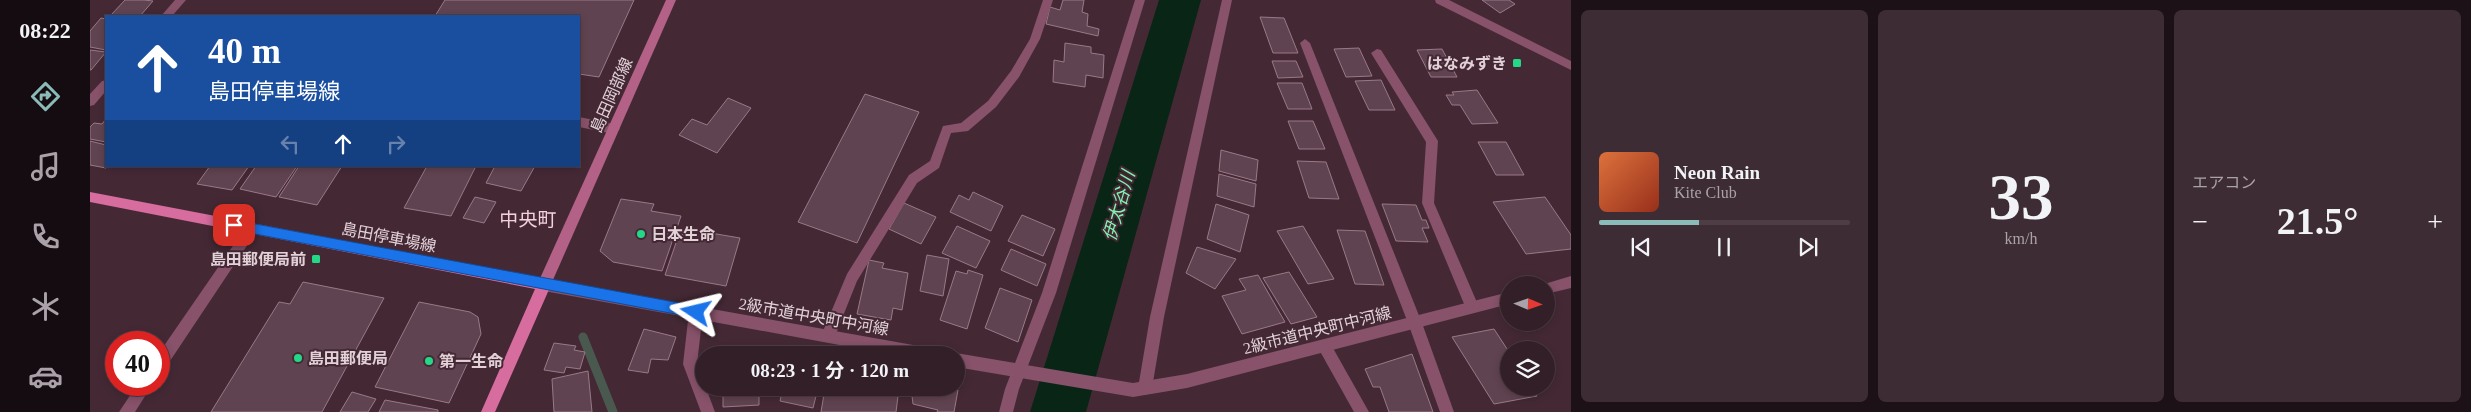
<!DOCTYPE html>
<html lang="ja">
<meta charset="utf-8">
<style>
body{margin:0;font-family:"Times New Roman","Noto Sans JP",serif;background:#3e2c34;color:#f1f3f6;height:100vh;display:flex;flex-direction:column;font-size:19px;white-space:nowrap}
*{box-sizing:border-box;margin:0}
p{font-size:16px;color:#a9a2a8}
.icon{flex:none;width:28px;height:28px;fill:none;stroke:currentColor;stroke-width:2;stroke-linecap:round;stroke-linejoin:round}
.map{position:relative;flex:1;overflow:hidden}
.panel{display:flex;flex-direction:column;gap:10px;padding:10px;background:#1c1116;width:900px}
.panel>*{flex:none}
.guide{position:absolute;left:15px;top:15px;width:475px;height:152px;border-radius:0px;box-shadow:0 2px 8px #0003,0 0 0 1px #4e3d45;background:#1a4fa0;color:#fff;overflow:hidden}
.needle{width:32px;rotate:92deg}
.fabs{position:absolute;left:1410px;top:276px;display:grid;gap:10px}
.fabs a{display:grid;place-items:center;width:55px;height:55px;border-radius:50%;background:#331f28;box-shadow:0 2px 8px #0003,0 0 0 1px #4e3d45;font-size:25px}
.speed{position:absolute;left:15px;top:331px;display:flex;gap:10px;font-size:25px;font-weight:700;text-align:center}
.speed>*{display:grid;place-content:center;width:65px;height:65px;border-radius:50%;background:#331f28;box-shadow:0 2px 8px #0003,0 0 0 1px #4e3d45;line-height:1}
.speed .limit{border:8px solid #d22;background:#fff;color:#111}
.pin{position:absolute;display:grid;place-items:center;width:42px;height:42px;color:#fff;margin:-21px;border-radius:10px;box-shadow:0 2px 8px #0006}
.me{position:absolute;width:55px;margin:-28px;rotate:280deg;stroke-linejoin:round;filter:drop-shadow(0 0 4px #0008)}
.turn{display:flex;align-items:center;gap:18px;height:105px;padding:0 20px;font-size:22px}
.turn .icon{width:65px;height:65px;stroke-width:2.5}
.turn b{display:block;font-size:35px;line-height:42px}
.lanes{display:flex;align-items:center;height:48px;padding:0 20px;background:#0003;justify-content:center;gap:25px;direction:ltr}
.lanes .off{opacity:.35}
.big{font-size:38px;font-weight:700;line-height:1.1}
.panel .widget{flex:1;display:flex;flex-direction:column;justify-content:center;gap:8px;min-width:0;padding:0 18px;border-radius:8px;background:#3e2c34}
.panel .dial{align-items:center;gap:0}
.dial b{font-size:65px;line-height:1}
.song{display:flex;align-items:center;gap:15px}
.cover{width:60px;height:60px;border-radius:8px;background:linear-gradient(135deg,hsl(20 70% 55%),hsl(10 70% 35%))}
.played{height:5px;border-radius:2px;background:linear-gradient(90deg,#8bbbb9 40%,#4e3d45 40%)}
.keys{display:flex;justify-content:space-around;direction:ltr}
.heat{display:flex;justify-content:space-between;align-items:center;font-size:28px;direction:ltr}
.panel .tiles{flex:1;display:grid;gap:10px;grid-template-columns:repeat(3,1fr)}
.trip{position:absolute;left:605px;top:346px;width:270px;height:50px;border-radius:25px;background:#331f28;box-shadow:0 2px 8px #0003,0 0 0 1px #4e3d45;font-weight:700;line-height:50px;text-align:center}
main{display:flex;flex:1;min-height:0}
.dock{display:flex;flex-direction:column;width:90px;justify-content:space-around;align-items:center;background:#140c10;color:#a9a2a8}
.dock .icon{width:35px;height:35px}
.dock .current{color:#8bbbb9}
.dock b{font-size:22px;color:#f1f3f6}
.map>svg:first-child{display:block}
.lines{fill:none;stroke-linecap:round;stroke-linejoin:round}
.stream{stroke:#4a5950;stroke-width:9}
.river{fill:#092516;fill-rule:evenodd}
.building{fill:#604350;stroke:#9a7987}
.service{fill:#87526a;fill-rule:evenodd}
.minor{fill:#87526a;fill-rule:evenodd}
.tertiary{fill:#87526a;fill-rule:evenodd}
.secondary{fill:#b46188;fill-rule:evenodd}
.primary{fill:#d76c9f;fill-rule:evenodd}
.route{fill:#1a73e8;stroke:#114b97}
.poi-dot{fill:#23d886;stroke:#442935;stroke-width:2}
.labels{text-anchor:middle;stroke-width:4;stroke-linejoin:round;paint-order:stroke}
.poi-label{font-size:16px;font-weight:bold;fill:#e3d1d8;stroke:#442935;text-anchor:start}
.street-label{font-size:16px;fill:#e3d1d8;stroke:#442935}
.water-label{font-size:18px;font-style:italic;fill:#7ff2b0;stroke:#442935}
.quarter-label{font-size:19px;fill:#f4cfde;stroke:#442935}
</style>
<main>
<nav class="dock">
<b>08:22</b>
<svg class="icon current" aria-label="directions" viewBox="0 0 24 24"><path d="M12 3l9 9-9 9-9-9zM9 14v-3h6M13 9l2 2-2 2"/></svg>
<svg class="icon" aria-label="music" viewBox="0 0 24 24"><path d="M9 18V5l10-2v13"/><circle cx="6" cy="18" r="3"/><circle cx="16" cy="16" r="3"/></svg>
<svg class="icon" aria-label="phone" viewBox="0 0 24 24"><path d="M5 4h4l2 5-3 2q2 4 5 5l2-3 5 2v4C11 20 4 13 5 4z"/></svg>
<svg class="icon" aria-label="climate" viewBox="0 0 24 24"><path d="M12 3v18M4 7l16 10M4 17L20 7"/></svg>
<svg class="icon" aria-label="car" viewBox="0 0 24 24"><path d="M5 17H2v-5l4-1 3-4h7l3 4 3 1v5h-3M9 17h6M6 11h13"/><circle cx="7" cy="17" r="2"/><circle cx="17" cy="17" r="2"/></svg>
</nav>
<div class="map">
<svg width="1481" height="412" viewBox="0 0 1481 412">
<rect width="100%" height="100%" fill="#442935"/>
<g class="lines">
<path class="stream" d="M493,337L523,412"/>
<path class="river" d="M1069,0H1111L996,412H940Z"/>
</g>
<g class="building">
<path d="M35,0H54L63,1L50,16L21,15Z"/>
<path d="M355,0H544L509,77L489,74V16H345Z"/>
<path d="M973,0H994L992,12L998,14L997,26L1009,29L1008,36L956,24L960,7L970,10Z"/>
<path d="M1392,0H1419L1425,4L1410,13Z"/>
<path d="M1170,17L1194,18L1208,53H1183Z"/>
<path d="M11,18L16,19V50L0,47V31Z"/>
<path d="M975,43L1001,47V53L1014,55L1013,78L996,75L995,87L963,82L964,60L974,62Z"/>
<path d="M1269,48L1282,76L1256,77L1244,49Z"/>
<path d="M1352,49L1367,77H1341L1327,50Z"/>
<path d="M0,50L16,52L1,70H0Z"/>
<path d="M1182,61H1206L1213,77L1188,78Z"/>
<path d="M1291,80L1305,110H1279L1265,81Z"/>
<path d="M1187,83H1212L1222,109H1198Z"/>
<path d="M1387,90L1408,123L1382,124L1370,105H1362L1356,95H1364L1362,92Z"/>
<path d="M775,94L829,112L767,243L708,222Z"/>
<path d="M638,98L661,108L627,153L589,135L602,119L617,125Z"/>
<path d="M16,119V142L0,139V127L4,123L12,124Z"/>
<path d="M1198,121H1223L1235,149H1209Z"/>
<path d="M0,141L16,145V168L0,165Z"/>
<path d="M1388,142H1416L1434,175H1406Z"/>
<path d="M1131,150L1168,160L1166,181L1129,171Z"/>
<path d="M1207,161L1236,162L1249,199L1219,198Z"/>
<path d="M120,166H159L142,190L107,184Z"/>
<path d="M166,166H207L186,197L150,189Z"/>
<path d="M209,166H252L227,205L189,197Z"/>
<path d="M337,166H386L361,216L314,208Z"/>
<path d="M405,166H445L431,191L396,183Z"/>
<path d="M1129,174L1166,184L1164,207L1127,196Z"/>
<path d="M883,192L913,206L901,231L860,212L869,195L879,200Z"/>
<path d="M385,197L406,202L394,223L373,218Z"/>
<path d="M1455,197L1481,235V249L1436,254L1403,202Z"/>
<path d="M531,199L564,204L561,211L591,216L572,271L523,262L510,251Z"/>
<path d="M814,203L846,217L831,244L799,229Z"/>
<path d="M1126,204L1159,215L1150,252L1117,239Z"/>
<path d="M1292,204L1326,205L1332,220H1336L1339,228H1332L1338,242L1306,241Z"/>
<path d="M932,215L965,229L953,256L918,241Z"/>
<path d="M867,226L900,241L886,268L852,253Z"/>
<path d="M1213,226L1244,279L1218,284L1187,231Z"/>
<path d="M597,229L650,238L636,286L575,275L589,234L595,235Z"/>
<path d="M1247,230L1275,231L1294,285L1265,284Z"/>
<path d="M1107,247L1146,259L1125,289L1096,273Z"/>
<path d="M921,249L956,264L947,286L911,270Z"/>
<path d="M837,255L859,259L853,296L830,291Z"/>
<path d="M779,260L794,263L792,268L818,273L812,310L803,308L801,320L767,314Z"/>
<path d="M878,270L893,275L877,329L850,320L866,271L877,274Z"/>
<path d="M1199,272L1227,317L1201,324L1173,278Z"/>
<path d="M1168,275L1195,322L1152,334L1132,296L1156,290L1149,279Z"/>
<path d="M213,282L294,298L232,412H121L189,302L200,304Z"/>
<path d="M910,288L942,300L928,342L895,328Z"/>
<path d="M329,302L380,312L388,317L391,334L359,403L285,387Z"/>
<path d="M554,329L586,337L578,360L561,359L558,373L538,370Z"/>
<path d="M1404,329L1419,352V388H1442L1447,396L1404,404L1362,337Z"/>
<path d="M464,343L486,346L484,350L495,352L490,369L476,367L474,373L454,370Z"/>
<path d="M668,349V355H634V351Z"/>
<path d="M1322,354L1343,412H1299L1290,387H1283L1275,369Z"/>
<path d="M498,371L502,412H464L462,379Z"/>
<path d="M633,388H669V405L633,407Z"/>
<path d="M693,388H728L723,408L690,401Z"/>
<path d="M748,388H809L806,412H731L734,394L747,396Z"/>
<path d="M821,388H859L868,390L864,412H847L848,410L823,404Z"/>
<path d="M262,392L286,399L278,412H250Z"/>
<path d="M295,400L348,410V412H289Z"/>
</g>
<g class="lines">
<g class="service">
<path d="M953,0H963L950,39L929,77L906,107L878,131L861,133L849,168L827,183L767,281L743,341L738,342L733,341L731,336L757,274L819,175L840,161L853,126L871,123L898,101L921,71L940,39Z"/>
<path d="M1132,0H1142L1074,317L1062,388L1060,393L1055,395L1050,393L1048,388L1060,317Z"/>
</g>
<g class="minor">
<path d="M85,0H96L82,16H71Z"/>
<path d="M1045,0H1055L966,293L929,389L923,412H909L915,389L952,293Z"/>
<path d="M1345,0H1359L1481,61V70L1346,3Z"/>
<path d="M1215,39L1220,43L1332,323L1364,412H1350L1318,323L1210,43Z"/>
<path d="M1287,49L1291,50L1348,141L1344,203L1389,307L1387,311L1382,313L1377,311L1332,203L1336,142L1281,53Z"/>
<path d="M16,80V91L4,105L0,106V94L12,81Z"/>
<path d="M489,117L524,124L530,129L524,134L489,127Z"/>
<path d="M162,223L166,224L168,228L166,232L74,370L69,372V353L158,224Z"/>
<path d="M606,306L611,308L613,312L607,364L614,382V388H616L625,412H611L593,364L599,312L601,308Z"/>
<path d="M1234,340L1239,341L1279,412H1264L1227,346L1229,341Z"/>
<path d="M47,385H62L45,412H29Z"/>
</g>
<g class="tertiary">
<path d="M1481,276V288L1456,294V285H1451Z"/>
<path d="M454,279L840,348L845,350L847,355H804L454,291L449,289L447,285L449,281Z"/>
<path d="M1419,292V304L1097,388L1043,397L866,367V355H862L866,353L1043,383L1097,374Z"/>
</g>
<path class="secondary" d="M576,0H586L459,289L454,291L449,289L447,285Z"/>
<path class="primary" d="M0,192L454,279L459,281L461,285L405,412H391L445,289L0,202Z"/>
</g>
<path class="route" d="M144,220L606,306L612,312L606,318L144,230L138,225Z"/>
<g class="poi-dot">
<rect x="1422" y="58" width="10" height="10" rx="2.5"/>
<circle cx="551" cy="234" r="5"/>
<rect x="221" y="254" width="10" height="10" rx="2.5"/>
<circle cx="208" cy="358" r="5"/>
<circle cx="339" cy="361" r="5"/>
</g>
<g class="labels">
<g class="poi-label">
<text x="1417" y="69" text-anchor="end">はなみずき</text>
<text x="561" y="240">日本生命</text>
<text x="216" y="265" text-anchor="end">島田郵便局前</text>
<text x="218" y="364">島田郵便局</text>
<text x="349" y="367">第一生命</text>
</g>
<g class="street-label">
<text transform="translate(521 95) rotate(-66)" y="6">島田岡部線</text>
<text transform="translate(299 237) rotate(11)" y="6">島田停車場線</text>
<text transform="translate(724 316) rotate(10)" y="6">2級市道中央町中河線</text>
<text transform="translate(1227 330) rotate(-14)" y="6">2級市道中央町中河線</text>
</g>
<g class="water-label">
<text transform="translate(1029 206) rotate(-74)" y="6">伊太谷川</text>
</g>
<g class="quarter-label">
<text x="438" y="226">中央町</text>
</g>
</g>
</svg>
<div class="fabs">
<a><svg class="needle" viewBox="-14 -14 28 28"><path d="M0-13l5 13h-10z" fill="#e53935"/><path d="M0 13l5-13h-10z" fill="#a9a2a8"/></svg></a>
<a><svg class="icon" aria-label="layers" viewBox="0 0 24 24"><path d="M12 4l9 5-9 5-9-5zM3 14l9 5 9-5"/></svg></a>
</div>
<div class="speed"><div class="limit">40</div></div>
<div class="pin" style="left:144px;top:225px;background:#d93025"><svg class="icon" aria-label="arrive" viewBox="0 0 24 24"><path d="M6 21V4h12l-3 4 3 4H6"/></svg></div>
<svg class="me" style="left:606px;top:312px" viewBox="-20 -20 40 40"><path d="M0-17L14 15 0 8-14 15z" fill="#1a73e8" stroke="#fff" stroke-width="4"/></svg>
<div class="trip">08:23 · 1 分 · 120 m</div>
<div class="guide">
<div class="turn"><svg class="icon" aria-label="ahead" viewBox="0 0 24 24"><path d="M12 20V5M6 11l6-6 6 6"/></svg><div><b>40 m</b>島田停車場線</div></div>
<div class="lanes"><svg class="icon off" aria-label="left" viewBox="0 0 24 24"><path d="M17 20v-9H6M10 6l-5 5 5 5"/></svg><svg class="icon" aria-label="ahead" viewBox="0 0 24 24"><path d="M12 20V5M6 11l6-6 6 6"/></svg><svg class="icon off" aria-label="right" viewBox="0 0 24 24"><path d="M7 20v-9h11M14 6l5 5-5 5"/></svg></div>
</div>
</div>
<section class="panel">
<div class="tiles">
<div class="widget">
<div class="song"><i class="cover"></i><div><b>Neon Rain</b><p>Kite Club</p></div></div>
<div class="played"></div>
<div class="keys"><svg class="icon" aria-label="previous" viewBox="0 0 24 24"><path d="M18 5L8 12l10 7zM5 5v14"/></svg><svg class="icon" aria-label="pause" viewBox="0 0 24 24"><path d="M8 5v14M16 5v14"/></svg><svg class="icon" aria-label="next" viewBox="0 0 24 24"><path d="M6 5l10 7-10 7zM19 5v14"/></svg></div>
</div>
<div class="widget dial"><b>33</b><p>km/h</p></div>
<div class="widget"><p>エアコン</p>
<div class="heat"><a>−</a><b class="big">21.5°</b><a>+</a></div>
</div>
</div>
</section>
</main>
